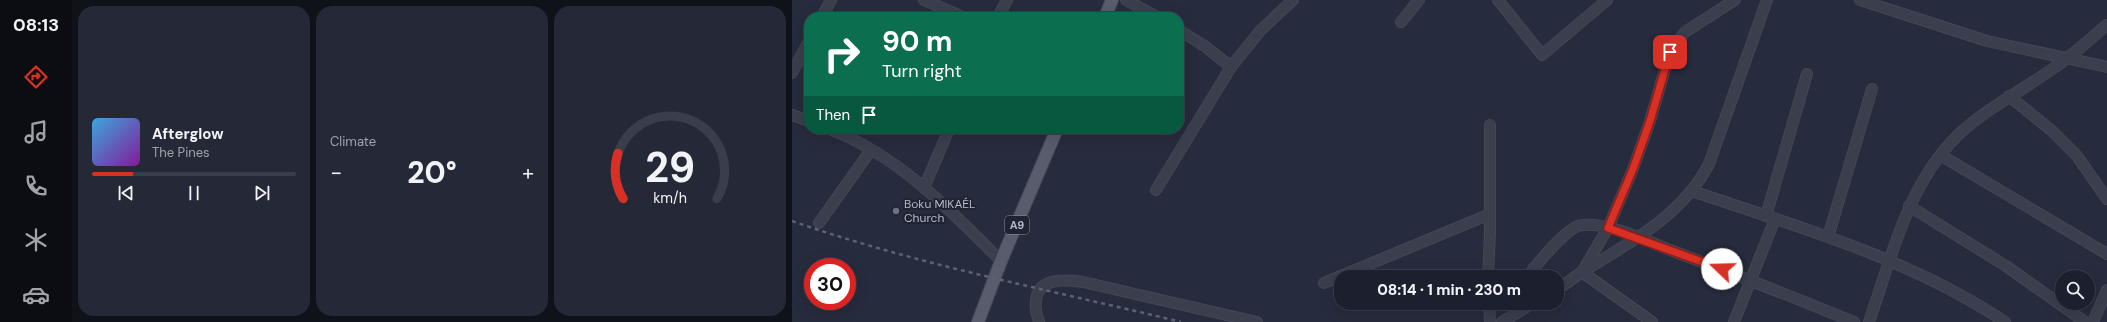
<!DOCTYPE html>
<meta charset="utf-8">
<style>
body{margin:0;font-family:"DM Sans",sans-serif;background:#252836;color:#f1f3f6;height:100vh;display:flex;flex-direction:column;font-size:15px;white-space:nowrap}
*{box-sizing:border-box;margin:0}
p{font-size:13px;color:#a0a3aa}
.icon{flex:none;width:22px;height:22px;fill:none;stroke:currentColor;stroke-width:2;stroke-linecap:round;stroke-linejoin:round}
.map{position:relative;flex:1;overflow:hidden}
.details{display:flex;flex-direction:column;gap:6px;padding:6px;background:#0f1219;width:720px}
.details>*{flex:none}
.hud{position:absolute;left:12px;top:12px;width:380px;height:122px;border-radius:16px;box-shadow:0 4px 16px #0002,0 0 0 1px #3a3e4a;background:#0b6e4f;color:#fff;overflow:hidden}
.fabs{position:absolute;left:1263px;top:270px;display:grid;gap:8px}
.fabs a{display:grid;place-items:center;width:40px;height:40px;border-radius:50%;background:#1c202e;box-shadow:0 4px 16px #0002,0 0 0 1px #3a3e4a;font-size:20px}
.speed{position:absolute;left:12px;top:258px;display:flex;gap:8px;font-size:20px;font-weight:700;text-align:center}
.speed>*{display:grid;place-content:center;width:52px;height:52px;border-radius:50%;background:#1c202e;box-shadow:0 4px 16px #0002,0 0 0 1px #3a3e4a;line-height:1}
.speed .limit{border:6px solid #d22;background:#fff;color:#111}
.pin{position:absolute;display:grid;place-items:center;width:34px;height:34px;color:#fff;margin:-17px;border-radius:8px;box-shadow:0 2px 6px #0006}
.me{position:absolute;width:44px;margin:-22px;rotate:291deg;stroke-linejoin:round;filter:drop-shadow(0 0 3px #0008)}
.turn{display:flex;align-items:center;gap:14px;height:84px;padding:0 12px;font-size:18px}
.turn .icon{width:52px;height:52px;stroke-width:2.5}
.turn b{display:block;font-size:28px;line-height:34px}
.then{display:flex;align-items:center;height:38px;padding:0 12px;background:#0003;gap:8px;font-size:15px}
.big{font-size:30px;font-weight:800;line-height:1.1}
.details .card{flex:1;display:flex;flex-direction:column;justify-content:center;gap:6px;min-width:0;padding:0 14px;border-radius:16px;background:#252836}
.details .dial{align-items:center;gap:0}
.dial svg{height:104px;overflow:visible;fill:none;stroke:#3a3e4a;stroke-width:7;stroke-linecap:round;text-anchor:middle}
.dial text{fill:#f1f3f6;stroke:none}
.song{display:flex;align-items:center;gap:12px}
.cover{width:48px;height:48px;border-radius:6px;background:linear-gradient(135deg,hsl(200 70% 55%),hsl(290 70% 35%))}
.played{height:4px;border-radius:2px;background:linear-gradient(90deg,#d93025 20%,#3a3e4a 20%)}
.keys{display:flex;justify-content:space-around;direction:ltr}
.heat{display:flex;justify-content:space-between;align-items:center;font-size:22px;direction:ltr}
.details .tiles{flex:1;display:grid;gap:6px;grid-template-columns:repeat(3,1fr)}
.trip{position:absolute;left:542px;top:270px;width:230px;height:40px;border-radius:16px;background:#1c202e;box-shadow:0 4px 16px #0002,0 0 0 1px #3a3e4a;font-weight:800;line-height:40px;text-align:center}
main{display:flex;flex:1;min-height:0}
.menu{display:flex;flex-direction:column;width:72px;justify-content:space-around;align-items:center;background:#0b0d12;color:#a0a3aa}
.menu .icon{width:28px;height:28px}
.menu .on{color:#d93025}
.menu b{font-size:18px;color:#f1f3f6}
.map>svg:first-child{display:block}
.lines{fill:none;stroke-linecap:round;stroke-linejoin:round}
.minor-casing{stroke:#434756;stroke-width:12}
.major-casing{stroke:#434756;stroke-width:14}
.minor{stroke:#3a3e4d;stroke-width:10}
.major{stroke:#585c6d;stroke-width:12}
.rail{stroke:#5c6174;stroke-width:2.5;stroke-dasharray:4 4;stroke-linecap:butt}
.route-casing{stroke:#8d1f18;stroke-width:10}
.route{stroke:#d93025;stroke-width:7}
.worship-dot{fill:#6b7280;stroke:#1f2332;stroke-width:1.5}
.labels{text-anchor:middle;stroke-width:4;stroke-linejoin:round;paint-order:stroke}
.shield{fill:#1f2332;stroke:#898c9b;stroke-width:1}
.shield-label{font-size:11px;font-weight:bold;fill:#b6b9c8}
.poi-label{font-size:12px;fill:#b6b9c8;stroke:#1f2332;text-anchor:start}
</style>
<main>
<nav class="menu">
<b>08:13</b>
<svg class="icon on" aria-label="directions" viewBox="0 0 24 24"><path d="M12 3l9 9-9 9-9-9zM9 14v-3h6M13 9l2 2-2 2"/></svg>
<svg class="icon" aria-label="music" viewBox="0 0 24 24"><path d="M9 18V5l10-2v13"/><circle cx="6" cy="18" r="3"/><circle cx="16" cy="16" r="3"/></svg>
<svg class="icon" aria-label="phone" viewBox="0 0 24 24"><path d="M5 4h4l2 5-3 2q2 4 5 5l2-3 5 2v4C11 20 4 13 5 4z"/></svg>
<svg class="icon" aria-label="climate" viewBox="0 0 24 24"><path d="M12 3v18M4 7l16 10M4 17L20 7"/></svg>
<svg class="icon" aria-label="car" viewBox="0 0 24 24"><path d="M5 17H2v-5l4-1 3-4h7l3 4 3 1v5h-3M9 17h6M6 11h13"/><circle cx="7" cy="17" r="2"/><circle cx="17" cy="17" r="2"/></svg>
</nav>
<section class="details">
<div class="tiles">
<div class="card">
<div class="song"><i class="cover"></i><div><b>Afterglow</b><p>The Pines</p></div></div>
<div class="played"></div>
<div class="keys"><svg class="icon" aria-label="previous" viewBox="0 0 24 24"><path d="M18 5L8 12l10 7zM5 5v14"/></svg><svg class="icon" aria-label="pause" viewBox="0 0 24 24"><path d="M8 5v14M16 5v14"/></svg><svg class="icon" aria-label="next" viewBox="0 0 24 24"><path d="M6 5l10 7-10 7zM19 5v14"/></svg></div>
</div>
<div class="card"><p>Climate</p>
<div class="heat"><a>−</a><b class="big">20°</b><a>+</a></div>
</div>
<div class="card dial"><svg viewBox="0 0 100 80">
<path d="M14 69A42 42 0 1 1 86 69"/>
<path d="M14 69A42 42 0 0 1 10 34" stroke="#d93025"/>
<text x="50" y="56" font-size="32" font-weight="700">29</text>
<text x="50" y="72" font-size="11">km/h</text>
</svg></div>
</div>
</section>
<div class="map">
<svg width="1315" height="322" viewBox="0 0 1315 322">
<rect width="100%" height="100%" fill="#262b3d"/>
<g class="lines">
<defs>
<g id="minor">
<path d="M132,0L171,17"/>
<path d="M334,0L365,17"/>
<path d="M706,0L750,55L815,0"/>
<path d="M1068,0L1195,41L1315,67"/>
<path d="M30,17L39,0"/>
<path d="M206,17L215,0"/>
<path d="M609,22L627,0"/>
<path d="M387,30L414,47L439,67"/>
<path d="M0,73L17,41"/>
<path d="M1217,96L1260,131L1285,156L1315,199"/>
<path d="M0,115L17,121"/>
<path d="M37,129C106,155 158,210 209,261"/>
<path d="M1150,156L1315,254"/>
<path d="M132,188L157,129"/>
<path d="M364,190L439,67L468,31L501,0"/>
<path d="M900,191C1007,227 1119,259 1213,322"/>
<path d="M1117,206L1214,266L1293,322"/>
<path d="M974,216L1015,74"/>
<path d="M27,223L79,150"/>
<path d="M1036,237L1080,89"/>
<path d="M741,269C751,258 776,226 790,225C816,222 853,240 878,250C940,273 1001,297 1062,322"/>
<path d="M696,277L698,233V125"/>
<path d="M532,283L698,214"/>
<path d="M765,289C775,284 783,276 793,270C841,241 890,215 917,164L975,0"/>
<path d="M697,303L698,322"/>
<path d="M247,322C241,304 241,284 265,281C273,280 283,281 291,282L465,322"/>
<path d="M710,322L741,303"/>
<path d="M860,322L790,272L816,228L841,169L858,121L878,52L893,32L943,0"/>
<path d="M942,322L983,219"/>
<path d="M1077,322C1099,259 1115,186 1164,137C1193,109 1230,91 1263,67C1281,55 1298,39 1315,25"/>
<path d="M1301,322L1315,290"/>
</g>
<g id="major">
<path d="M313,17L320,0"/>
<path d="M186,322L209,261L265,129"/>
</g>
</defs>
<use href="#minor" class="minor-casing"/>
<use href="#major" class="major-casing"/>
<use href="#minor" class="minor"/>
<use href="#major" class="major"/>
<path class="rail" d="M0,221C126,265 259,290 389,322"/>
</g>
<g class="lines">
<defs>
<path id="route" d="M878,52L858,121L841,169L816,228L930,269"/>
</defs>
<use href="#route" class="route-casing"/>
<use href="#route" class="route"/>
</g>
<circle class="worship-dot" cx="104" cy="211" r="4"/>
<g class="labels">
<rect class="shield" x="213" y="216" width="24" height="18" rx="3"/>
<g class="shield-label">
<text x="225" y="229">A9</text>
</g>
<g class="poi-label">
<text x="112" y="208">Boku MIKAÉL<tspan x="112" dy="14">Church</tspan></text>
</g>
</g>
</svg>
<div class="fabs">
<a><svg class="icon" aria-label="search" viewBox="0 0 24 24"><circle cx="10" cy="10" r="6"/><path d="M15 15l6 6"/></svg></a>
</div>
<div class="speed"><div class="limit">30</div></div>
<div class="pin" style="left:878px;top:52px;background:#d93025"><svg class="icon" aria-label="arrive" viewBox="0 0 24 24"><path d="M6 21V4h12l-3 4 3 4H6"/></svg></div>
<svg class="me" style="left:930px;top:269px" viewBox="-20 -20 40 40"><circle r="19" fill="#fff"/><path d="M0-13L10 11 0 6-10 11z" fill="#d93025"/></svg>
<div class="trip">08:14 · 1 min · 230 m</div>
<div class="hud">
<div class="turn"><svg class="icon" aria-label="right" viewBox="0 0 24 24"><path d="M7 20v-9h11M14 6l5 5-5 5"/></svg><div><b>90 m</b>Turn right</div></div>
<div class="then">Then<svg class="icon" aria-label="arrive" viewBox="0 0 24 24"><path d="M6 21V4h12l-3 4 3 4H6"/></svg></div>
</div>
</div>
</main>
